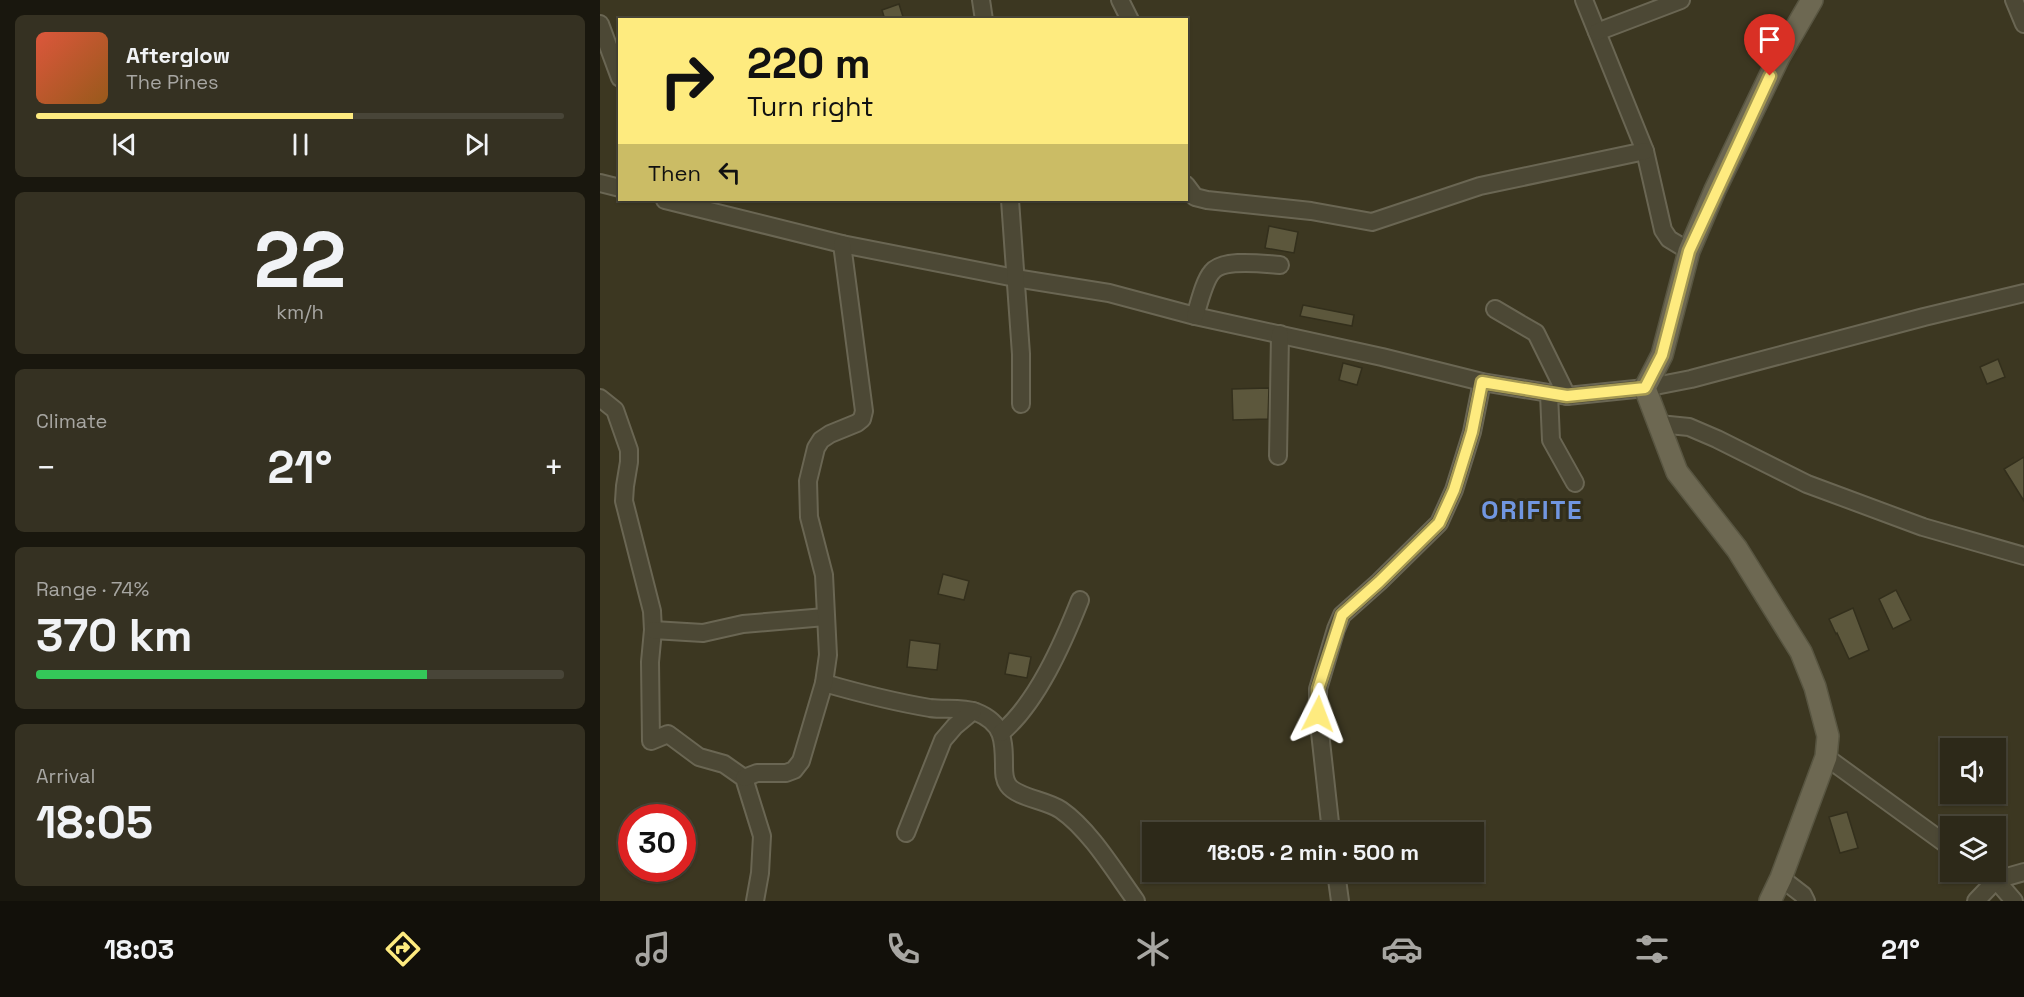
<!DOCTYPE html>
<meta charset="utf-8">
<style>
body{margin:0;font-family:"Space Grotesk",sans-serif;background:#353122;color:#f1f3f6;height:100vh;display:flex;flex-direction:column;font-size:22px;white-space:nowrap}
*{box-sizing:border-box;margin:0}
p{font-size:20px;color:#a7a6a2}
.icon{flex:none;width:33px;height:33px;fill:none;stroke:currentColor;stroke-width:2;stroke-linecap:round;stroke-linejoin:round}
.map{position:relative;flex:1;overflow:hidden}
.details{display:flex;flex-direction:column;gap:15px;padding:15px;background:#19170e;width:600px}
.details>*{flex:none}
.top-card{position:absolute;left:18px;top:18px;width:570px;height:183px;border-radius:0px;box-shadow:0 2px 4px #0004,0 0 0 2px #484538;background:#feeb7f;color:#111;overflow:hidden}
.controls{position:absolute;left:1340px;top:738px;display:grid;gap:12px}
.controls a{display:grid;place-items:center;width:66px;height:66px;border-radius:0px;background:#2d2919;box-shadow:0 2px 4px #0004,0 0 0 2px #484538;font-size:30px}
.speed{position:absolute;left:18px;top:804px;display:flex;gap:12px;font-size:30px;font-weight:700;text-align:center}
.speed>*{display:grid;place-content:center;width:78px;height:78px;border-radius:50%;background:#2d2919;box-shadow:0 2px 4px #0004,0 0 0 2px #484538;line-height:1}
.speed .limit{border:9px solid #d22;background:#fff;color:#111}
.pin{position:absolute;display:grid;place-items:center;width:51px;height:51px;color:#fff;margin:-62px -26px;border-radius:50% 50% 50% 0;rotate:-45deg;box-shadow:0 0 6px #0007}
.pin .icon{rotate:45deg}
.me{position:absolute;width:66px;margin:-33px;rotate:3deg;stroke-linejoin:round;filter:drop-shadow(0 0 4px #0008)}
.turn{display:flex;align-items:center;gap:21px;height:126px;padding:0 30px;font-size:27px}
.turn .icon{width:78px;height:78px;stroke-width:2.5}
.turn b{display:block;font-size:42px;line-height:51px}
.then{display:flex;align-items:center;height:57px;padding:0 30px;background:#0003;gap:12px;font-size:22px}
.big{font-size:45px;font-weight:700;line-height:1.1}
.details .card{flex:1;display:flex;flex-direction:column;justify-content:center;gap:9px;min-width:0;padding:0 21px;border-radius:9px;background:#353122}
.details .dial{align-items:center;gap:0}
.dial b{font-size:78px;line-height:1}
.song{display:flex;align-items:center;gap:18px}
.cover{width:72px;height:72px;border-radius:9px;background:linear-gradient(135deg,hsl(10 70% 55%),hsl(30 70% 35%))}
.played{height:6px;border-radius:3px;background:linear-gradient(90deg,#feeb7f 60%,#484538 60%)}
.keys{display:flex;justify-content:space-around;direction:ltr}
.heat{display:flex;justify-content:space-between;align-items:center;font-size:33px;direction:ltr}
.charge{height:9px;border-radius:4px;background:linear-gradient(90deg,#34c759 74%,#484538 0)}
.trip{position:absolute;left:542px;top:822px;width:342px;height:60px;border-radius:0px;background:#2d2919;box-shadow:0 2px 4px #0004,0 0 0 2px #484538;font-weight:700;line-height:60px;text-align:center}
.menu{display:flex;height:96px;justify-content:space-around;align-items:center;background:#12100a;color:#a7a6a2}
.menu .icon{width:42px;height:42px}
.menu .selected{color:#feeb7f}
.menu b{font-size:27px;color:#f1f3f6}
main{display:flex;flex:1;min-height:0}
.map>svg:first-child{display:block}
.building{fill:#5c573c;stroke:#332f1c;stroke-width:1.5}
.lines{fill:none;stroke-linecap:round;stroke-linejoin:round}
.minor-casing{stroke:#6a6653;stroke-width:20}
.major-casing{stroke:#585541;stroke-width:24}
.minor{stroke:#4c4835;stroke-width:16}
.major{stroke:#6d6852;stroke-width:21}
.route-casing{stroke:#a59953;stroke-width:15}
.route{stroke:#feeb7f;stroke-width:10}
.labels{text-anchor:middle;stroke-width:6;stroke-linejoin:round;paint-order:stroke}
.district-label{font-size:26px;font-weight:bold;letter-spacing:1.5px;fill:#7196e0;stroke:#312d1a}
</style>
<main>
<section class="details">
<div class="card">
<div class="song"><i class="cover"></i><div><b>Afterglow</b><p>The Pines</p></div></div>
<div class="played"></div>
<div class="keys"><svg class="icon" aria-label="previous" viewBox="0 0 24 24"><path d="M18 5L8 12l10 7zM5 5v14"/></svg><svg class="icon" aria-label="pause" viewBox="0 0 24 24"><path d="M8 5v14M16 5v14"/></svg><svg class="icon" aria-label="next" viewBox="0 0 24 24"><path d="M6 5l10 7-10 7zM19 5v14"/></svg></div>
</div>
<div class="card dial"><b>22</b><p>km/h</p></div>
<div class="card"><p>Climate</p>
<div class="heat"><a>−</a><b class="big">21°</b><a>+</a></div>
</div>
<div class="card"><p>Range · 74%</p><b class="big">370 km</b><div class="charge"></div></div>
<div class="card"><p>Arrival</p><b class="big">18:05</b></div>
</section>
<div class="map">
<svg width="1424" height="901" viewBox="0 0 1424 901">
<rect width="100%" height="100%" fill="#3c3721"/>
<g class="building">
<path d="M299,4L304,20H285L282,10Z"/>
<path d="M669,226L698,232L694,253L665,248Z"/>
<path d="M703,305L754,315L752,326L700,316Z"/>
<path d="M1398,359L1405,377L1387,384L1380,367Z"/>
<path d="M743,363L762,368L757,385L739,380Z"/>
<path d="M669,388L668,419L633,420L632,389Z"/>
<path d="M1424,457V501L1404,469Z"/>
<path d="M343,574L369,581L364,600L338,594Z"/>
<path d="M1296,590L1311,620L1293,629L1279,599Z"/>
<path d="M1253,608L1269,650L1249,659L1237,633L1236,634L1229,619Z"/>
<path d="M310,640L340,644L337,670L307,667Z"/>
<path d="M409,653L431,657L427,678L405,674Z"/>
<path d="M1247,812L1258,848L1240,853L1229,817Z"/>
</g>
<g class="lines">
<defs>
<g id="minor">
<path d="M381,0L384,20"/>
<path d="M520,0L530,20"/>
<path d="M984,0L1045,151L1063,230L1069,239L1089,251"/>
<path d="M1414,0L1424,24"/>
<path d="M0,24L20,78"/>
<path d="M997,32L1081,0"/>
<path d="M0,183L20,188"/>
<path d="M586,185L595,197L607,200L711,211L772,222L880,186L1045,151"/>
<path d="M65,200L242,244L415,278L509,293L595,316L782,357L882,382L967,396L1045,388L1091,379L1324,317L1424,293"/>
<path d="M410,200L421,354V404"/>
<path d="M895,309L936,333L967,396"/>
<path d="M595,316C599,304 604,281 612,272C623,258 663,264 680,265"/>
<path d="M949,394L951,440L975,483"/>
<path d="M0,398L15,410L29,450V462L25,486L24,501L52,611L53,630L50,662L51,741L68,734L99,757L124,764L144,778L162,836L160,873L155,901"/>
<path d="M1059,424L1089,427L1117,439L1207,484L1323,527L1424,556"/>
<path d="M678,456L680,334"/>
<path d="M53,630L103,633L143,624L225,617"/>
<path d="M224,683C259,693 294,702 330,708C344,710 362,707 376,712C404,723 404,741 404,767C404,773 404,779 408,785C417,798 447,800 461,810C490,830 515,872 536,901"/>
<path d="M401,733C437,703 463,643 480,600"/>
<path d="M1226,757L1350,847"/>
<path d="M144,778L157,773H186L194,770L201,761L224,683L228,655L224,575L209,517L208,481L216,448L221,440L230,434L257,423L262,419L264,411L242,244"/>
<path d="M731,832L718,714V689L736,629L742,615L779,582L839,523L854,490L872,432L882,382"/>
<path d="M306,833L343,740L355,726L373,711"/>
<path d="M736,872L740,901"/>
<path d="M1384,872L1396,880L1414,901"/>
<path d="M1181,878L1203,895L1206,901"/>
<path d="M1376,901L1396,880L1424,872"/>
</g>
<path id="major" d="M1170,901L1181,878L1226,757L1228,736L1215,687L1201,652L1137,549L1077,472L1045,388L1062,355L1089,251L1115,190L1179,57L1212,0"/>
</defs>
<use href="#minor" class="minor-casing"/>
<use href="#major" class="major-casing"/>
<use href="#minor" class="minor"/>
<use href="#major" class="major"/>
</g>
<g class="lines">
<defs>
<path id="route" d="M718,714V689L742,615L779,582L839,523L854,490L872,432L882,382L967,396L1045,388L1062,355L1089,251L1170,76"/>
</defs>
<use href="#route" class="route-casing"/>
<use href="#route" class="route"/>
</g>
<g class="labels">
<g class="district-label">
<text x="932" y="519">ORIFITE</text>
</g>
</g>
</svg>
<div class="controls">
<a><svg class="icon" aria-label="sound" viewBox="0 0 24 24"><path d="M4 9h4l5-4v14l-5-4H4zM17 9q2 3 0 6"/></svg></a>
<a><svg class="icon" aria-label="layers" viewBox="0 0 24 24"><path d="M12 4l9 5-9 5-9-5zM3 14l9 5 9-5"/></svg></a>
</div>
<div class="speed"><div class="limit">30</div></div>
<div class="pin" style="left:1170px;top:76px;background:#d93025"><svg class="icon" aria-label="arrive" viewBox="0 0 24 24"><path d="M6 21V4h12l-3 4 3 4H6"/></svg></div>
<svg class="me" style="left:718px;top:714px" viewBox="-20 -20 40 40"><path d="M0-17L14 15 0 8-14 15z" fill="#feeb7f" stroke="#fff" stroke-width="4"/></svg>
<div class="trip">18:05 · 2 min · 500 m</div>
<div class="top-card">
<div class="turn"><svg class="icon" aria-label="right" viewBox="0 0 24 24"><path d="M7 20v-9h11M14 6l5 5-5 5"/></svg><div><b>220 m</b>Turn right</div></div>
<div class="then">Then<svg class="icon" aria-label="left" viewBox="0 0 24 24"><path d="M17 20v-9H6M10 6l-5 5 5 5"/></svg></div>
</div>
</div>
</main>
<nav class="menu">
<b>18:03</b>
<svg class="icon selected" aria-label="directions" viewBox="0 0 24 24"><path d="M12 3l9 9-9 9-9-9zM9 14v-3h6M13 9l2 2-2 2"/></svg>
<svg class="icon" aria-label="music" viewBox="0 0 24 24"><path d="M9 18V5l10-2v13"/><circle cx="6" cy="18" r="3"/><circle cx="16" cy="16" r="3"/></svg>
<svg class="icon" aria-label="phone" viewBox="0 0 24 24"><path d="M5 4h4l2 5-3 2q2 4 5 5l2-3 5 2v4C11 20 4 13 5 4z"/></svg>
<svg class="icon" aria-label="climate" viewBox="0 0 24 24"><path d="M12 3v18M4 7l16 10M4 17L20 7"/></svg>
<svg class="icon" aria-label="car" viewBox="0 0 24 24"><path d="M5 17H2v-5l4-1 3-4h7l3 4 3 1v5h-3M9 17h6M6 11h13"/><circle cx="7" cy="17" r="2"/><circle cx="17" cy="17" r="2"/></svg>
<svg class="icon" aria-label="filters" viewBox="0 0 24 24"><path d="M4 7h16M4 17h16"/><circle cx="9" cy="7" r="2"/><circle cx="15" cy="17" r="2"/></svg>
<b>21°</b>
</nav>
